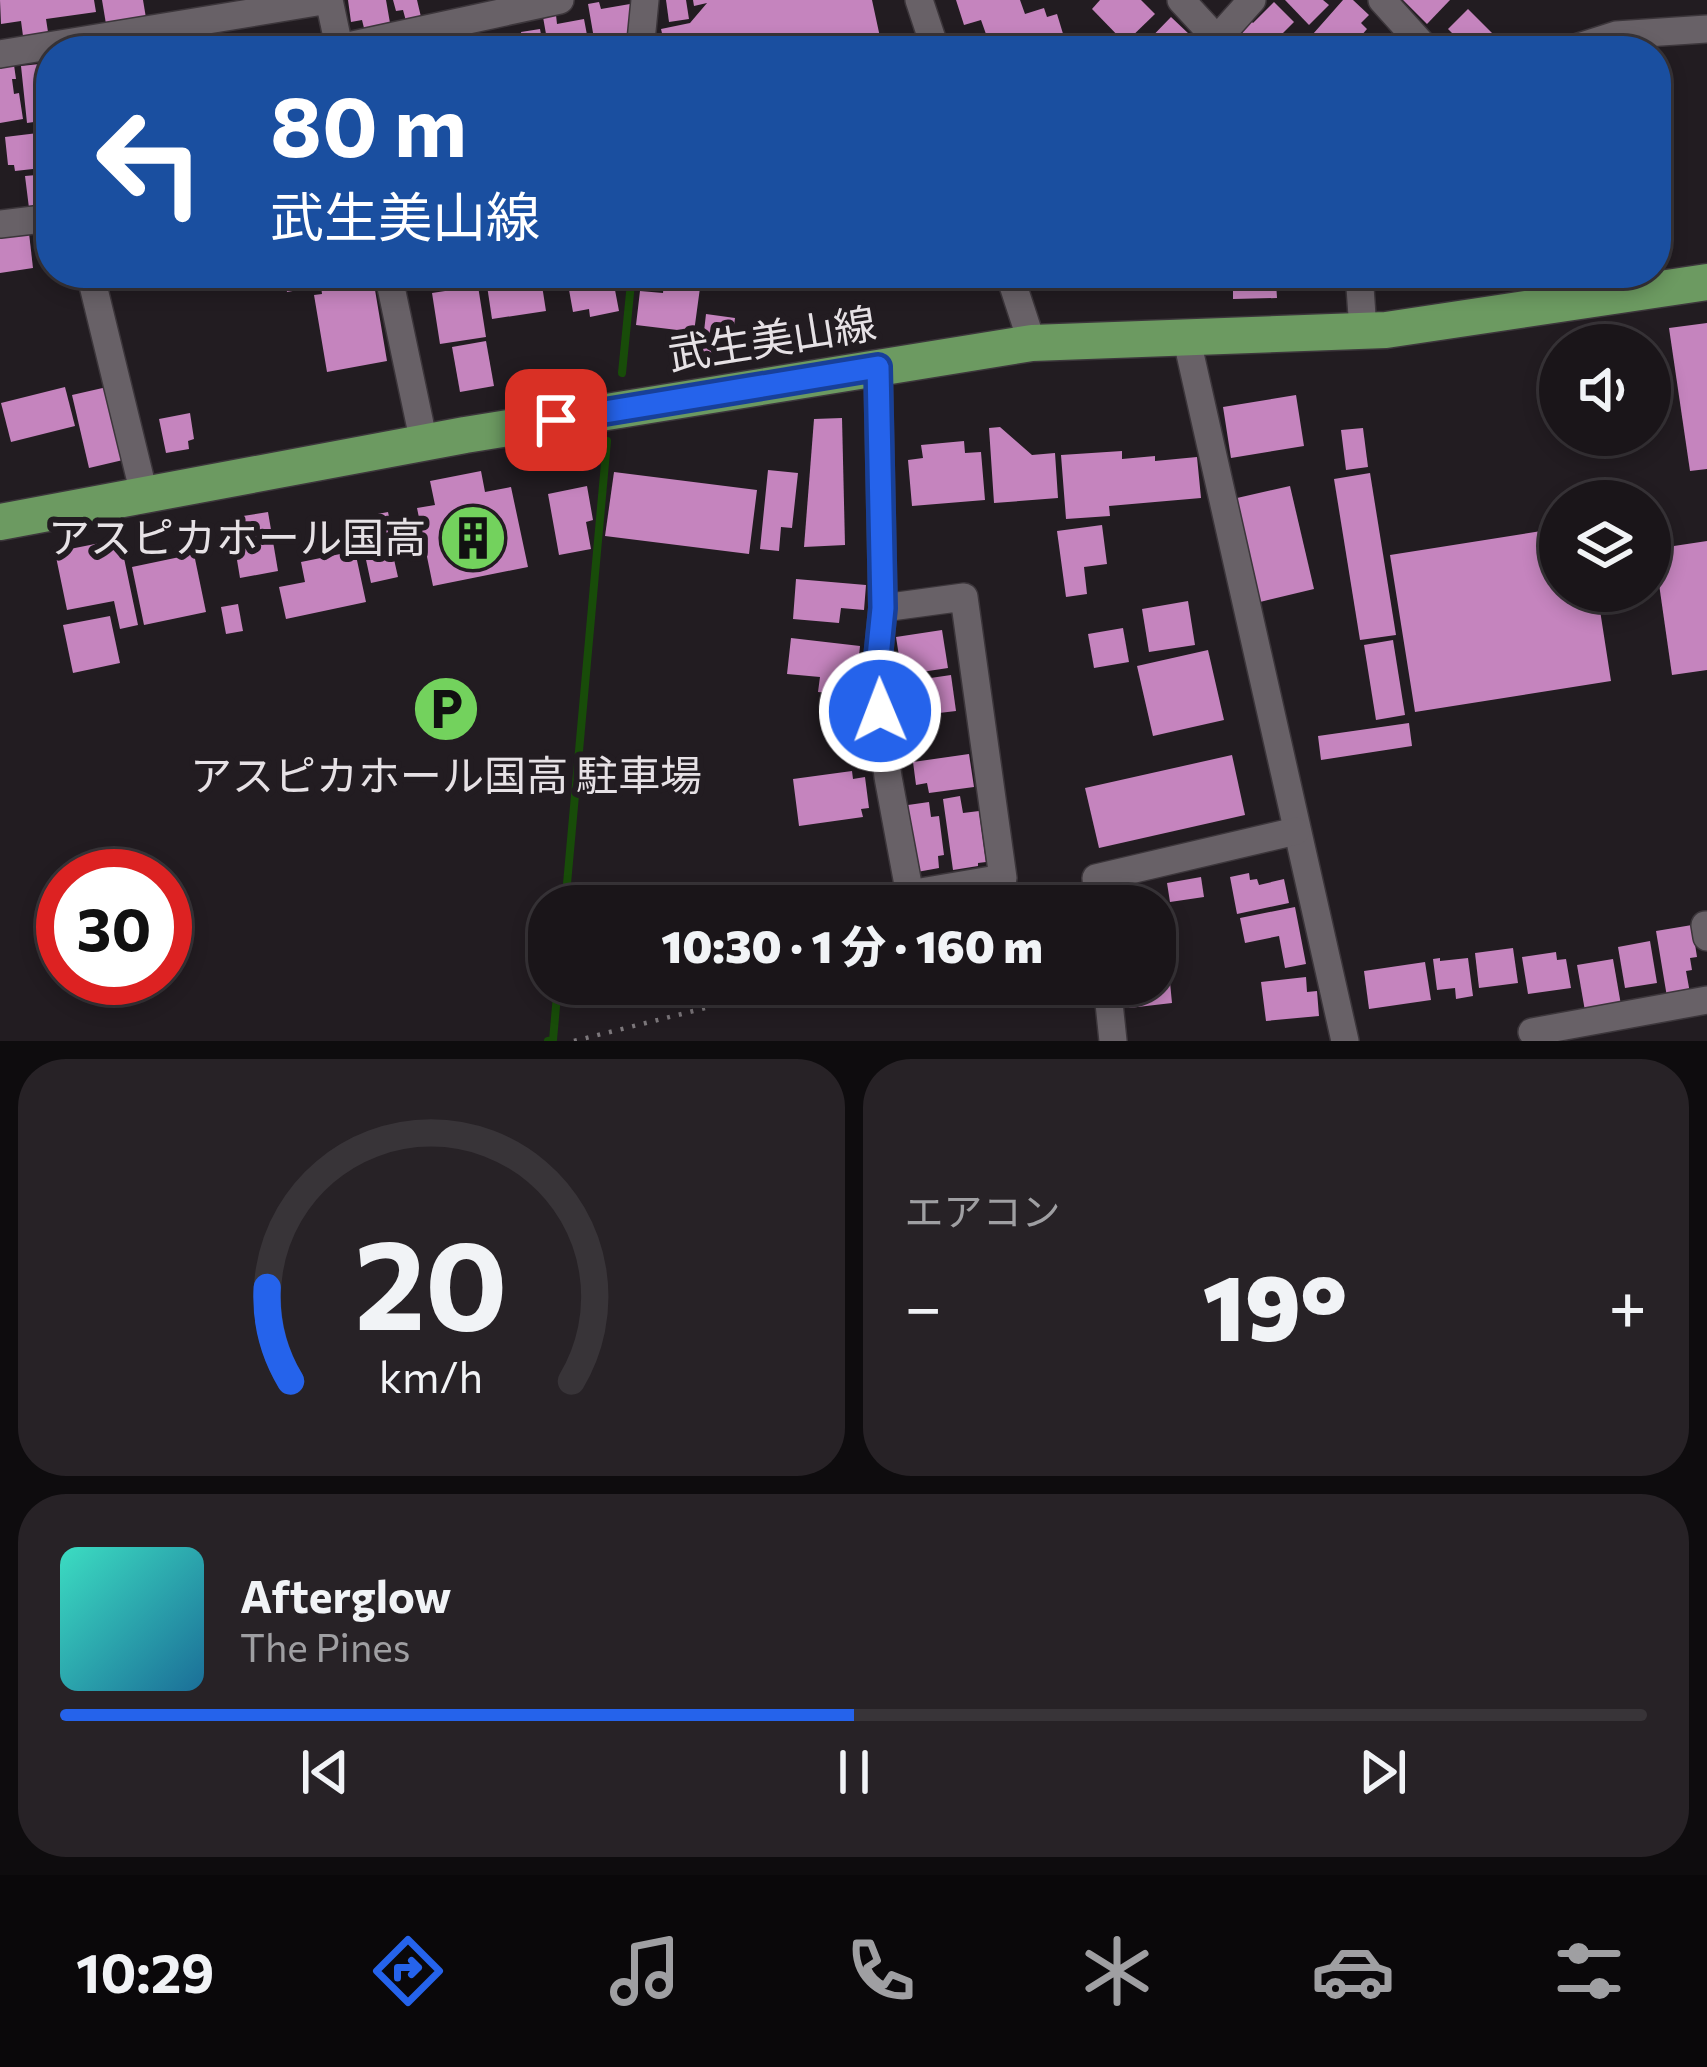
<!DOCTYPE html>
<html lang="ja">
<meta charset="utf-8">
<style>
body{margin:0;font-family:Commissioner,"Noto Sans JP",sans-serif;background:#272226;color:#f1f3f6;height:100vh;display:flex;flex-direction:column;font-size:45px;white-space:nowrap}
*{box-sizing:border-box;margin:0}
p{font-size:39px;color:#9f9fa2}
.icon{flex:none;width:66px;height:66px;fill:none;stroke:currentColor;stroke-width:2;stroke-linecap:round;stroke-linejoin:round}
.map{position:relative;height:1041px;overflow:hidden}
.details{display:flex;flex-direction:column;gap:18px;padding:18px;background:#0e0c0e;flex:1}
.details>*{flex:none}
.banner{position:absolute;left:36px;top:36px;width:1635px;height:252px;border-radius:48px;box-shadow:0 6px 18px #0003,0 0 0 3px #383438;background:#1a4fa0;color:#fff;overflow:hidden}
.buttons{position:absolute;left:1539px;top:324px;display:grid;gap:24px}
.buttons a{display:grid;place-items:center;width:132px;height:132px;border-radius:50%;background:#1a1519;box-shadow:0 6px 18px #0003,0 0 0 3px #383438;font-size:60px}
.speed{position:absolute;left:36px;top:849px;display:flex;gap:24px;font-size:60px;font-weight:700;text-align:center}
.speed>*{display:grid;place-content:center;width:156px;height:156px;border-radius:50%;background:#1a1519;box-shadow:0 6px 18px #0003,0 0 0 3px #383438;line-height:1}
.speed .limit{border:18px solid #d22;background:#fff;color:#111}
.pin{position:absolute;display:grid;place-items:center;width:102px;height:102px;color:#fff;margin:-51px;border-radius:24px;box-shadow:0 6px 18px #0006}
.me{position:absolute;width:132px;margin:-66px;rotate:359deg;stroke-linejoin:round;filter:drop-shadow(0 0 9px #0008)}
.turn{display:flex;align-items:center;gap:42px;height:252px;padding:0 36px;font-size:54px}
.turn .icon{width:156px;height:156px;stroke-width:2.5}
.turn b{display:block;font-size:84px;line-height:102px}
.big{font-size:90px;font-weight:800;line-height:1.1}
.details .card{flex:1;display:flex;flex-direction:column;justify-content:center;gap:18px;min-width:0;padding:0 42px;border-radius:48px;background:#272226}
.details .dial{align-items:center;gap:0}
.dial svg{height:312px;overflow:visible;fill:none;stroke:#383438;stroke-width:7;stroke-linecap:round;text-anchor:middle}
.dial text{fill:#f1f3f6;stroke:none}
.song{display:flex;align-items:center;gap:36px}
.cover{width:144px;height:144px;border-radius:18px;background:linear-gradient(135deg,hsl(170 70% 55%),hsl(200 70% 35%))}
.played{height:12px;border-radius:6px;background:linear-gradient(90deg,#2563eb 50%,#383438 50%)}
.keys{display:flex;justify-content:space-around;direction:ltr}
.heat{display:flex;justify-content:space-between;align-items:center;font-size:66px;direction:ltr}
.details .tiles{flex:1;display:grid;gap:18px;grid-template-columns:1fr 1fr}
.card:last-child{grid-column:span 2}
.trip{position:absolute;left:528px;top:885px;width:648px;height:120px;border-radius:48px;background:#1a1519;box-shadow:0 6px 18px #0003,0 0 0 3px #383438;font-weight:800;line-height:120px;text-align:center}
.tabs{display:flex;height:192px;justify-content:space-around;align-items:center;background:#0a080a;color:#9f9fa2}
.tabs .icon{width:84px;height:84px}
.tabs .active{color:#2563eb}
.tabs b{font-size:54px;color:#f1f3f6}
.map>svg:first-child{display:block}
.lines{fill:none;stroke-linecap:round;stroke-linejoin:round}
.stream{stroke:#184c09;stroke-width:8}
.building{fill:#c584be}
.minor-casing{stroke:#3c363b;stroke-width:30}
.major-casing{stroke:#3c363b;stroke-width:39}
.path{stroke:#7d787c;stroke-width:4.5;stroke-dasharray:3 9;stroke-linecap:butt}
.minor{stroke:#686167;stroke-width:27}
.major{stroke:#6c9a61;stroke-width:36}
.route-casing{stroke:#184099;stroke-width:30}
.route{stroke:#2563eb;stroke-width:21}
.labels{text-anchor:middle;stroke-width:12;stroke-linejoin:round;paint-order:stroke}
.street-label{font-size:42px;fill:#e6e1e5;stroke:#221c21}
.poi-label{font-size:42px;fill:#e6e1e5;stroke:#221c21;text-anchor:end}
</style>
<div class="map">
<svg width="1707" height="1041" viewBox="0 0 1707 1041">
<rect width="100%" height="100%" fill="#221c21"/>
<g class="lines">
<g class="stream">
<path d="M622,373L632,273"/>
<path d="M565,906L607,441"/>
<path d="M548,1041L553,1040L558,984"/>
</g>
</g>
<g class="building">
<path d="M0,0H94L96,12L46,19L48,32L23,36L21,21L1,24Z"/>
<path d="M102,0H143L146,18L106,24Z"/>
<path d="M348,0H386L390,23L364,28L362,20L351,22Z"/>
<path d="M393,0H417L421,17L406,21L403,10L396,11Z"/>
<path d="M666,0H686L689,19L669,22Z"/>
<path d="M693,0H872L883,51H651L665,46L661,29L690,23L707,3L694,6Z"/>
<path d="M956,0H1020L1025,14L1044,8L1047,17L1057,14L1064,37L1022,51H999V49L992,51L981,20L964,25Z"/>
<path d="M1100,0H1141L1155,14L1125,43L1092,9Z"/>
<path d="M1285,0H1323L1329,5L1309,25Z"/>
<path d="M1343,0H1353L1369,15L1361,23L1367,29L1348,51H1339L1333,46L1330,50L1313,34Z"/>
<path d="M1403,0H1450L1427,24Z"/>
<path d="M599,2L601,9L630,4L634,8L631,44L596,50L588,4Z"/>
<path d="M1274,2L1294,22L1273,43L1281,51H1261L1238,28L1248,18L1253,23Z"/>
<path d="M1468,9L1501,42L1508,36L1523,51H1470L1448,29Z"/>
<path d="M556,15L557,24L584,19L590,51H549L543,17Z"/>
<path d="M1171,17L1190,35L1180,45L1184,48L1181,51H1138Z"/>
<path d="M540,29L544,51H516L515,45L523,44L521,32Z"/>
<path d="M49,63L51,105L47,106L48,120L27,123L21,66Z"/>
<path d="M14,65L16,79H12L14,94L19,93L23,119L0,123V67Z"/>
<path d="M38,133L42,168L15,171L14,165H8L5,137Z"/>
<path d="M48,174L51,206L29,208L25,176Z"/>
<path d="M29,233L33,268L0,273V237Z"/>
<path d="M284,273H360L362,286L374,284L387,361L327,372L314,295L322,294L321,286L287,292Z"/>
<path d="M525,273H540L546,311L492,319L486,279Z"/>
<path d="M566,273H605L608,291L615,290L619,311L590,317L589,309L573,312Z"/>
<path d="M665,273H702L694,332L636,325L640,291L663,293Z"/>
<path d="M1392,273H1465L1471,282L1430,287V283L1394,288Z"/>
<path d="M1233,282H1276L1277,298L1233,299Z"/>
<path d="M478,286L486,337L440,344L432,293Z"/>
<path d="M706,314L735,318L730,357L674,368L678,337L703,340Z"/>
<path d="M1707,323V469L1690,471L1669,328Z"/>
<path d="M486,341L494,386L460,392L452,347Z"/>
<path d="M65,387L75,426L11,442L1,403Z"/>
<path d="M107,387L123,460L89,468L72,395Z"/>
<path d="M1296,395L1304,446L1231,458L1223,407Z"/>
<path d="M190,413L194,439L188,441L189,449L166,453L159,419Z"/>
<path d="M842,418L845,545L804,547L814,419Z"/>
<path d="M1000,427L1032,455L1055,453L1058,498L994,503L989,428Z"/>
<path d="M1363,428L1368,467L1346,470L1341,430Z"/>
<path d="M964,441L965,453L981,452L985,500L912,506L908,460L923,458L921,445Z"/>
<path d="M1122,451V459L1155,456V461L1197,457L1201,498L1109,506L1110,516L1066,519L1061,455Z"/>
<path d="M768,470L798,473L792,528L781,527L779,551L760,549Z"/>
<path d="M481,471L485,492L511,487L528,567L433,586L417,508L435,505L430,481Z"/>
<path d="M614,472L757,490L749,554L605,536Z"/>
<path d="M1370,473L1396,635L1360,640L1334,479Z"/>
<path d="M587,486L593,520L586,522L591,549L559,555L548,494Z"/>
<path d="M1290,486L1314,589L1260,602L1237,498Z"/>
<path d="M268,512L278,571L240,578L230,518Z"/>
<path d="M388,512L397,554L393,555L398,577L371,583L357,518Z"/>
<path d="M1102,525L1107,564L1084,567L1087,594L1066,597L1057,531Z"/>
<path d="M1560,528V591H1597L1611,681L1415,712L1390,555Z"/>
<path d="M120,539L138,625L120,629L114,601L67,610L55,552Z"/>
<path d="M1707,541V670L1672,675L1654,549Z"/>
<path d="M355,551L366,602L286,619L279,587L305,582L301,562Z"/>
<path d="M194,554L206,612L144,625L132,567Z"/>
<path d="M796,579L866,585L864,610L841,608L839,623L793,619Z"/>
<path d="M1188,601L1195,645L1149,652L1142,609Z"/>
<path d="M238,604L243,631L226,634L221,607Z"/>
<path d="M110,616L120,663L73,673L63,625Z"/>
<path d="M1123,628L1129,662L1094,668L1088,634Z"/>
<path d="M942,630L948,668L902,675L896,637Z"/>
<path d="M791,638L860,646L855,696L818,692L820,677L787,674Z"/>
<path d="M1393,640L1405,715L1376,720L1364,645Z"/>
<path d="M1208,650L1224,720L1153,736L1137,666Z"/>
<path d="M951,675L956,711L914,716L910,681Z"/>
<path d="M1409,723L1412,746L1321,760L1318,736Z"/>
<path d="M969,754L974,787L929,793L927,783L916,785L913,762Z"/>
<path d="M1232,755L1245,815L1099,848L1085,788Z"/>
<path d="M852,771L853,779L865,777L869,808L861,809L863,817L799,826L793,779Z"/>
<path d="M960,796L963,813L979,811L986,862L978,863V866L953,870L943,799Z"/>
<path d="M929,802L931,817L939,816L944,855L938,856L939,868L917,872L908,805Z"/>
<path d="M1249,873L1250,880L1257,879L1259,885L1284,879L1289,903L1237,914L1230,877Z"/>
<path d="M1201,877L1204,897L1170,902L1167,883Z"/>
<path d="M1295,907L1306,964L1285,968L1279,936L1245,943L1240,918Z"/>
<path d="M1166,916L1170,947L1155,948V918Z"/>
<path d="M1692,925L1697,957L1690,958L1692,970L1686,971L1690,993L1667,997L1656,931Z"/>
<path d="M1650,941L1657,983L1625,988L1618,947Z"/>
<path d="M1513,948L1518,983L1479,988L1475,953Z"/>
<path d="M1556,952L1557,960L1566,959L1571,988L1528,994L1522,957Z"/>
<path d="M1440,958V961L1468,958L1473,996L1456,999L1455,988L1437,990L1433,959Z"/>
<path d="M1613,959L1621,1005L1585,1011L1577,965Z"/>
<path d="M1425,962L1431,1000L1369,1009L1364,971Z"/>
<path d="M1169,972L1172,1003L1129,1008L1127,984H1155V973Z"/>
<path d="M1306,977L1307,992L1317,991L1319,1016L1266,1021L1261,982Z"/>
</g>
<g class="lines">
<defs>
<g id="minor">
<path d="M919,0L936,51"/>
<path d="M1181,0L1228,51"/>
<path d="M1382,0L1428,51"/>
<path d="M1217,39L1252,0"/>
<path d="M339,48L560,0"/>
<path d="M640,51L645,0"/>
<path d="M1566,51L1616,35L1707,29"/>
<path d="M0,54L329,0L340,51"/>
<path d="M0,224L51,218"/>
<path d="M90,273L144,494"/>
<path d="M388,273L424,443"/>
<path d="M1009,273L1032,343"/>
<path d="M1359,273L1363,330"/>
<path d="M1186,336L1345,1041"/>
<path d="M878,367L883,608L876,678L888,777L912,906"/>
<path d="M883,608L964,597L1003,878L909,894"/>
<path d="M1099,906L1096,878L1296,831"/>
<path d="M1705,925L1707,937"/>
<path d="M1107,984L1113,1041"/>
<path d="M1532,1032L1707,1000"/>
</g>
<path id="major" d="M0,522L465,435L1032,343L1386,330L1707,282"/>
</defs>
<use href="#minor" class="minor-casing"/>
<use href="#major" class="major-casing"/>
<path class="path" d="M574,1041L801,984"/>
<use href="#minor" class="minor"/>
<use href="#major" class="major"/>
</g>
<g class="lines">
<defs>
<path id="route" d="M556,420L878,367L883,608L876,677L880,711"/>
</defs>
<use href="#route" class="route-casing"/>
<use href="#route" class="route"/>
</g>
<defs>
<symbol id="building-disc" viewBox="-11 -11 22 22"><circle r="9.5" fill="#73d25d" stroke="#221c21"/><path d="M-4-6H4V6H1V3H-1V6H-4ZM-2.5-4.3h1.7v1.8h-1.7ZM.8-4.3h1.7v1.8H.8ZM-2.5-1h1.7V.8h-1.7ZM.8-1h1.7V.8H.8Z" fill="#111"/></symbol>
<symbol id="parking-disc" viewBox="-11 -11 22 22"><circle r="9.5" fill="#73d25d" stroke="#221c21"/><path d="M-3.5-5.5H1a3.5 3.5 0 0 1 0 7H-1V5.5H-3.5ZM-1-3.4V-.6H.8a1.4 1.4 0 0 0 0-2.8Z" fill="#111"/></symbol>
</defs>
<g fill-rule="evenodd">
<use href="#building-disc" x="435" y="500" width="76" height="76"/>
<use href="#parking-disc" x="408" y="671" width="76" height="76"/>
</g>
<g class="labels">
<g class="street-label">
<text transform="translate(772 339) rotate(-9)" y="15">武生美山線</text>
</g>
<g class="poi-label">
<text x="426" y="553">アスピカホール国高</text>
<text x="446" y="791" text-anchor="middle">アスピカホール国高 駐車場</text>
</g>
</g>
</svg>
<div class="buttons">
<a><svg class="icon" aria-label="sound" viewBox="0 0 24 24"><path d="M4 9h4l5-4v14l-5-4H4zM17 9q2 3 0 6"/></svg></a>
<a><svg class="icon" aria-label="layers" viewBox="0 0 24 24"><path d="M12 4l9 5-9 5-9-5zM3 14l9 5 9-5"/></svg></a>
</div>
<div class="speed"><div class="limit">30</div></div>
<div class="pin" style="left:556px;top:420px;background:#d93025"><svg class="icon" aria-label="arrive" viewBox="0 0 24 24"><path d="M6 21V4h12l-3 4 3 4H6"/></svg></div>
<svg class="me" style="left:880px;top:711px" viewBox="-20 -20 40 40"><circle r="17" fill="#2563eb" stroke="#fff" stroke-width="3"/><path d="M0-11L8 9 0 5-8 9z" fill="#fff"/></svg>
<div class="trip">10:30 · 1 分 · 160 m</div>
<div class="banner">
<div class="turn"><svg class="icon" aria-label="left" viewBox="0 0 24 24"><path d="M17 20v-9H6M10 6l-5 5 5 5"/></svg><div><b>80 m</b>武生美山線</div></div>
</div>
</div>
<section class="details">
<div class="tiles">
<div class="card dial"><svg viewBox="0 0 100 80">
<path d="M14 69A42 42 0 1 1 86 69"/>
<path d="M14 69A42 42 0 0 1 8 45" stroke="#2563eb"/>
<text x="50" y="56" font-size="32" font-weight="700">20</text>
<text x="50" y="72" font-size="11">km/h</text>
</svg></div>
<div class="card"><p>エアコン</p>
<div class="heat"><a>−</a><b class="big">19°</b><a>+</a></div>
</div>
<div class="card">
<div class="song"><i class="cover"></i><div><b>Afterglow</b><p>The Pines</p></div></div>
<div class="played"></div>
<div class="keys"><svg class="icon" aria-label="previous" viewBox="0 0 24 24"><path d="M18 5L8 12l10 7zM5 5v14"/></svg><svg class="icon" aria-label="pause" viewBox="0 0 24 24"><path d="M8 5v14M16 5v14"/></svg><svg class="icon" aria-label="next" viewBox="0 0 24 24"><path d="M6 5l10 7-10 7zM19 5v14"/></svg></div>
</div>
</div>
</section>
<nav class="tabs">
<b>10:29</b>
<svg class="icon active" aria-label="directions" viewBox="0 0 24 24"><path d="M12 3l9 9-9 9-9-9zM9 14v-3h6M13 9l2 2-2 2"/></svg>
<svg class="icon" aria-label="music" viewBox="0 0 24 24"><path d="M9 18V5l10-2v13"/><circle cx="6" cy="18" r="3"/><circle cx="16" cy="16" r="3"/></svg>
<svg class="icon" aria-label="phone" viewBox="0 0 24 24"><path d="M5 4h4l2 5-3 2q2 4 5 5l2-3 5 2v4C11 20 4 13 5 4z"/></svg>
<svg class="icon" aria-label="climate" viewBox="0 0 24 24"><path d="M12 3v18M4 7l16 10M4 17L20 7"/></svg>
<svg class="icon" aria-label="car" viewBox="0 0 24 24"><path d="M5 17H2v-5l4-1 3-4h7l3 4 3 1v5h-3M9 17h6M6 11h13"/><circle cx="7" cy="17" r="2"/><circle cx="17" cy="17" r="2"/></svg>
<svg class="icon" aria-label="filters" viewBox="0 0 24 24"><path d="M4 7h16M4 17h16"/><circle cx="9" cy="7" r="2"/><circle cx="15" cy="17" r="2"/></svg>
</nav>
